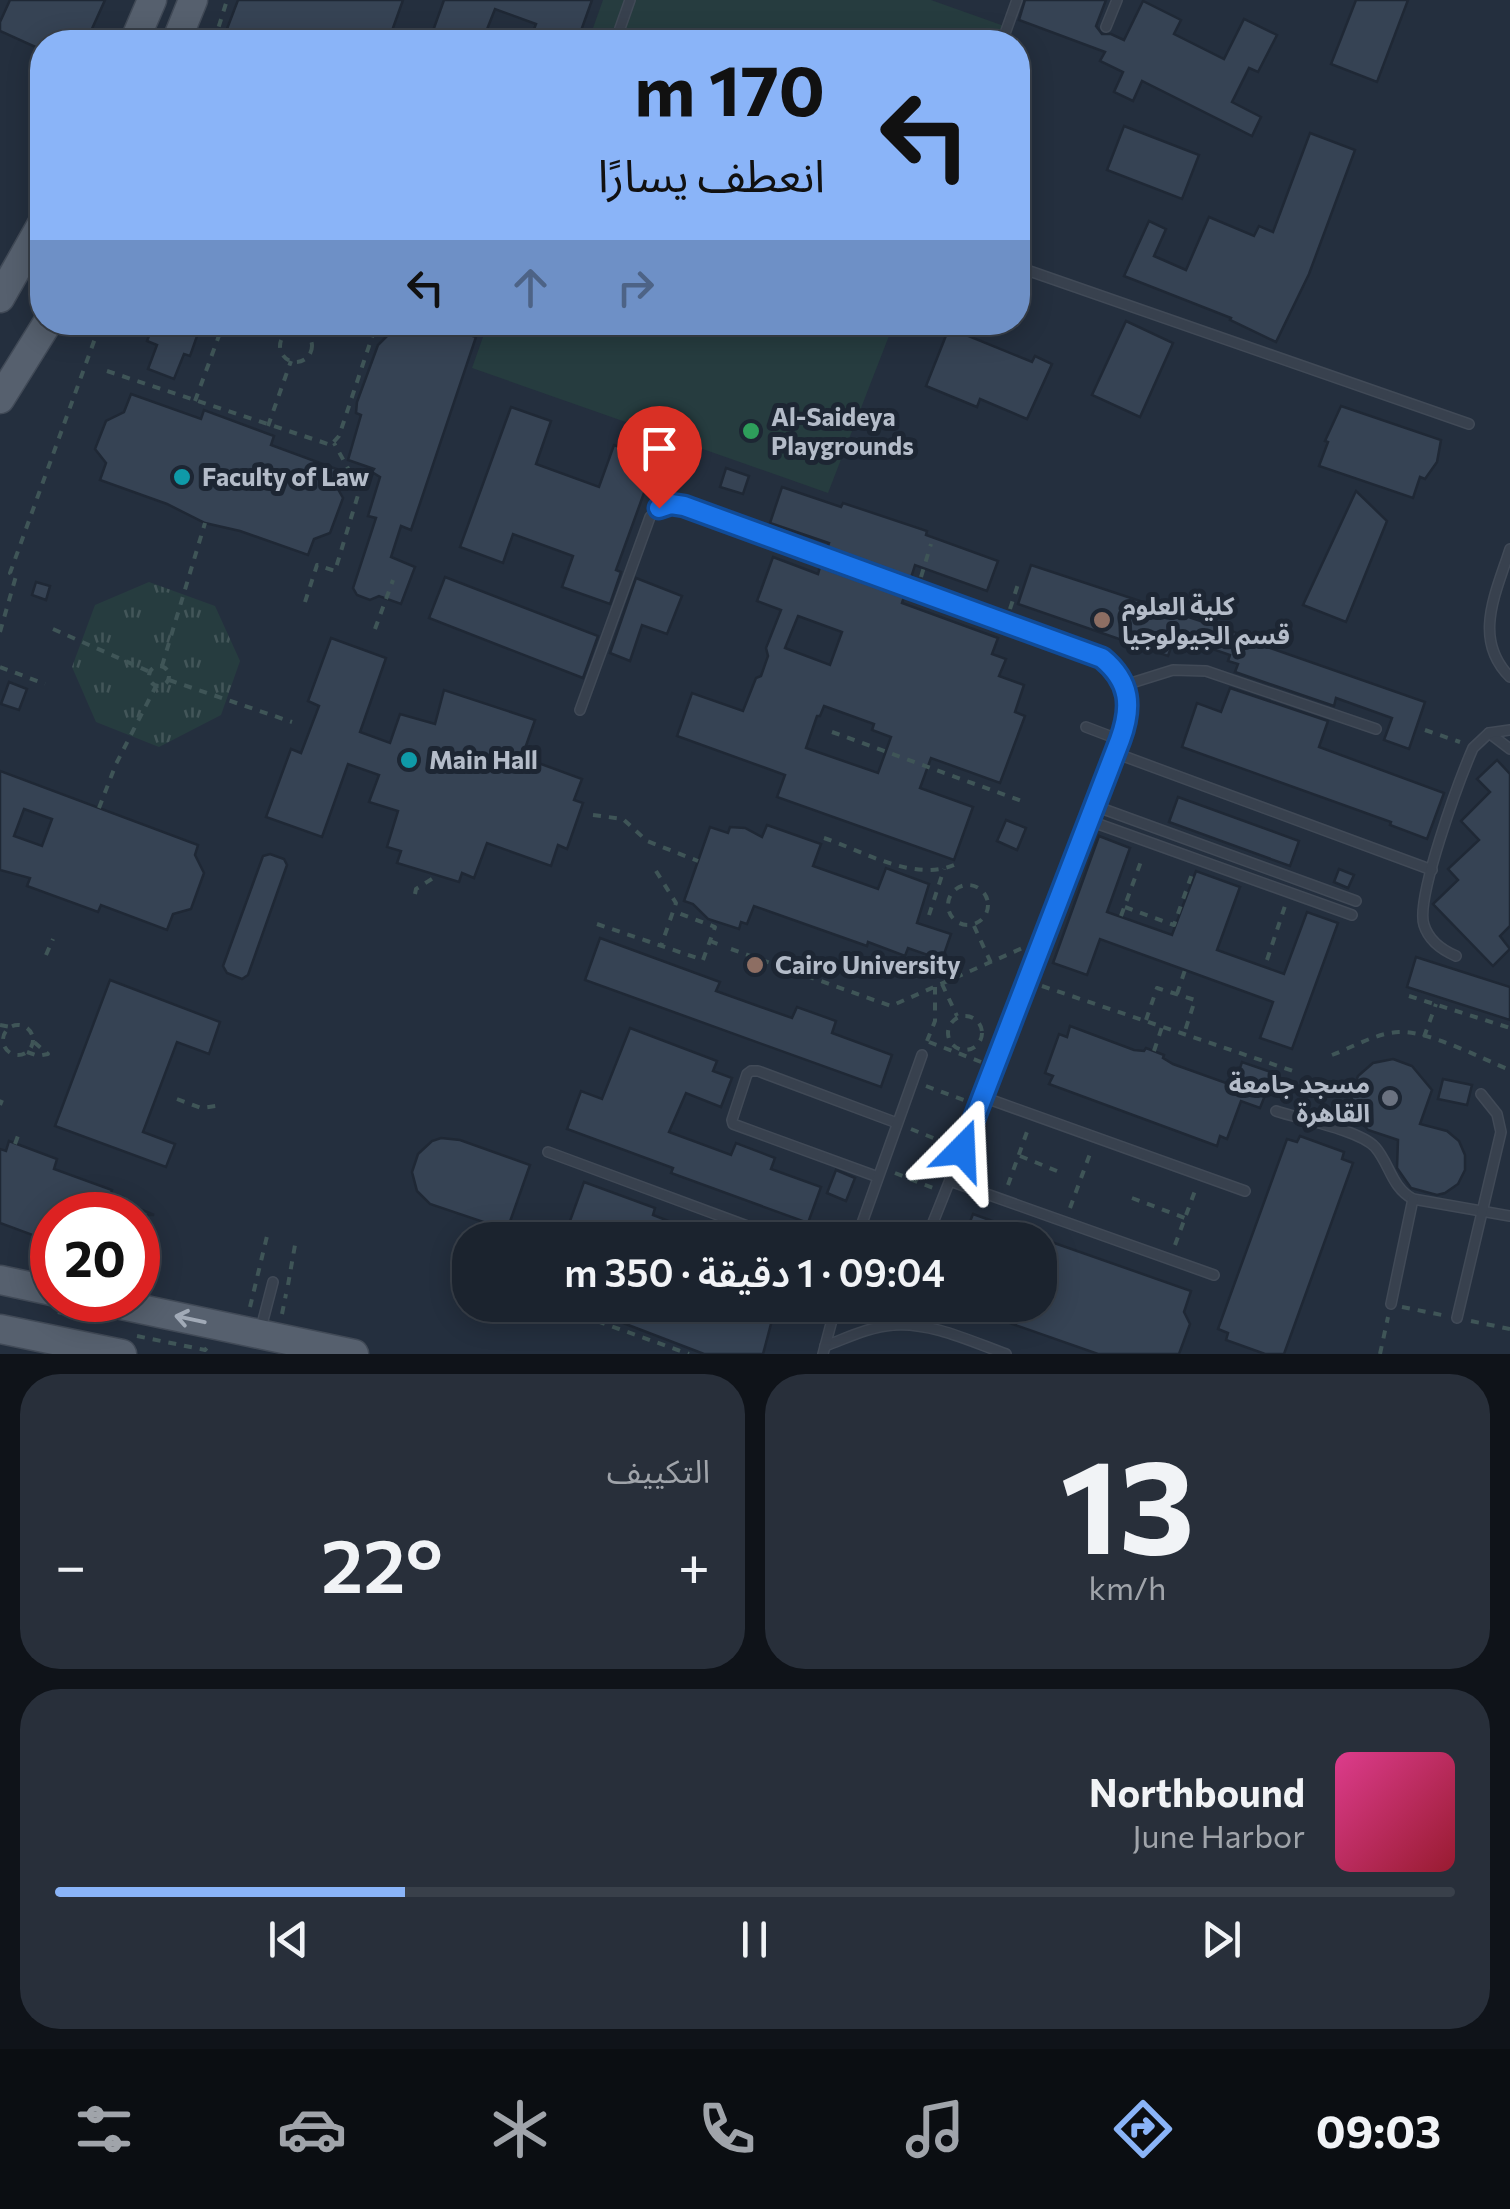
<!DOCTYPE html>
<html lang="ar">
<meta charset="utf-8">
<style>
body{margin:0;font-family:Commissioner,"Noto Sans Arabic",sans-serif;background:#282f3a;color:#f1f3f6;direction:rtl;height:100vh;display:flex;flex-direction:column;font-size:38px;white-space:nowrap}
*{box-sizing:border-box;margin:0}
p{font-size:32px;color:#a0a4aa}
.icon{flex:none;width:55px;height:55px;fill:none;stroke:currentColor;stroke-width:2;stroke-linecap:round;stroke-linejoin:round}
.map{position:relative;height:1354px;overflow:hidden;direction:ltr}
.details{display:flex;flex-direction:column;gap:20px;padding:20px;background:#0f1319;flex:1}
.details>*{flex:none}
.hud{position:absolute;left:30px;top:30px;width:1000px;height:305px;border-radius:40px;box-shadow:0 5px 25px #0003,0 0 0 2px #39404a;direction:rtl;background:#8ab4f8;color:#111;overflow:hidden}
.speed{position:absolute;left:30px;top:1192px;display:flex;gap:20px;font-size:50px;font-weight:700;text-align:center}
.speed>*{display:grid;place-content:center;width:130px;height:130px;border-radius:50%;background:#1b232e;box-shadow:0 5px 25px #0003,0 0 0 2px #39404a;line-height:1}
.speed .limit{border:15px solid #d22;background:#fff;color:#111}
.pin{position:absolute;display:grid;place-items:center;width:85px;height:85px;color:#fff;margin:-102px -42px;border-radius:50% 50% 50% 0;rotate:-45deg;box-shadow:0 0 10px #0007}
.pin .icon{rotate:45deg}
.me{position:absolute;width:110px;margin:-55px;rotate:21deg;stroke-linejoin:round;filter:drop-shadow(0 0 8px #0008)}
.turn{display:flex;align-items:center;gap:35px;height:210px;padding:0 40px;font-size:45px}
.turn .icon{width:130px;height:130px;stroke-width:2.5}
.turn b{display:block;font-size:70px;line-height:85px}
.lanes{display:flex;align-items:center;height:95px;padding:0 40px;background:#0003;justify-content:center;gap:50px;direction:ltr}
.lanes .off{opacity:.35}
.big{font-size:75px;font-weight:600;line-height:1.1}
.details .card{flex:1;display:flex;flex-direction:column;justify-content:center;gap:15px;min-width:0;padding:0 35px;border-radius:40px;background:#282f3a}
.details .dial{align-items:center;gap:0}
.dial b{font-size:130px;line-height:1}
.song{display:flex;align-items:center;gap:30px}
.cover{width:120px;height:120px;border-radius:15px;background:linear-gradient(135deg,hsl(330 70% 55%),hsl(350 70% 35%))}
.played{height:10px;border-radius:5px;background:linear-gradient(90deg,#8ab4f8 25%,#39404a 25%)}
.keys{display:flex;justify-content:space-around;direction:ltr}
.heat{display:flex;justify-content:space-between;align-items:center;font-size:55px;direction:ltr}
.details .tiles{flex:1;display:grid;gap:20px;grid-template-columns:1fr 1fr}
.card:last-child{grid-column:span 2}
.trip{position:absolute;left:452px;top:1222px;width:605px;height:100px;border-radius:40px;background:#1b232e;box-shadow:0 5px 25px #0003,0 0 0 2px #39404a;font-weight:600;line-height:100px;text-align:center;direction:rtl}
.tab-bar{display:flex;height:160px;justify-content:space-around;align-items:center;background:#0b0e12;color:#a0a4aa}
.tab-bar .icon{width:70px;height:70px}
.tab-bar .active{color:#8ab4f8}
.tab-bar b{font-size:45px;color:#f1f3f6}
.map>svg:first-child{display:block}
.grass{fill:url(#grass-tufts)}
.pitch{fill:#263c3f}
.building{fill:#364354;stroke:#1f2835;stroke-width:2.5;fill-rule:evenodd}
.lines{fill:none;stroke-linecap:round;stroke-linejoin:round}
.service-casing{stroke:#414a57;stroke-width:12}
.primary-casing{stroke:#414a57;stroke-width:31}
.path{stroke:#3f5557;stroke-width:4;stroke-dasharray:8 8;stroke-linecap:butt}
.service{stroke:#38414e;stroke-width:9}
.primary{stroke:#56606e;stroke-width:28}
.oneway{stroke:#a1aab7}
.route-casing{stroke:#114b97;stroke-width:25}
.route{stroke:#1a73e8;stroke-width:18}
.leisure-dot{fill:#2e9e5b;stroke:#1d2633;stroke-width:4}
.culture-dot{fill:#0f9aa8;stroke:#1d2633;stroke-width:4}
.education-dot{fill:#8d6e63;stroke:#1d2633;stroke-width:4}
.worship-dot{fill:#6b7280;stroke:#1d2633;stroke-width:4}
.labels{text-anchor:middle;stroke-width:10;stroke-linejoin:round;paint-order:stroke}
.poi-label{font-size:25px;font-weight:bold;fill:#b4bcc9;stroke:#1d2633;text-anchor:start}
</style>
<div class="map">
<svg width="1510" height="1354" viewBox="0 0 1510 1354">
<defs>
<pattern id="grass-tufts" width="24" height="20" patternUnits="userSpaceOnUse" patternTransform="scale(2.5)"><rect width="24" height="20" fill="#263c3f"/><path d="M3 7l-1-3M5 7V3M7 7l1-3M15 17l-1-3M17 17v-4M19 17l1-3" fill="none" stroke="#435659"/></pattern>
</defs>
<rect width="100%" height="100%" fill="#242f3e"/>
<path class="grass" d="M149,582L215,606L240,661L221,715L159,747L96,722L72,667L95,605Z"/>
<g class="pitch">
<path d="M603,0H931L1007,27L1001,42H588Z"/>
<path d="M488,323V322L894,323L828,493L472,368Z"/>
</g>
<g class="building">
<path d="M10,0H105L86,42H42V50L0,31V22Z"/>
<path d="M238,0H403L388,42H295L261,30L256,42H222Z"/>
<path d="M444,0H592L577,42H529L536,24L495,9L482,42H429Z"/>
<path d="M1025,0H1106L1096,26L1102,34H1111L1124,40L1143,1L1181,20L1174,34L1224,59L1244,19L1277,35L1258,72L1249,68L1232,102L1261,117L1252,136L1142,81L1133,101L1114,92L1123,72L1100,61L1105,52L1019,20Z"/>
<path d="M1356,0H1408L1377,82L1331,64Z"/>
<path d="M1124,126L1199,155L1182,199L1107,170Z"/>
<path d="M1310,133L1355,150L1309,274L1276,342L1230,320L1231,318L1124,276L1149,221L1166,229L1154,256L1186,270L1209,217L1254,236L1259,226L1273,232Z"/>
<path d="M1126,321L1173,343L1140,417L1092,395Z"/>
<path d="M154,322H202L190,356L184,354L174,379L148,369L157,345L147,341Z"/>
<path d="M394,322H474L473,336L476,337L411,530L401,526L391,557L415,567L401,604L379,596L370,600L357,595L353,588L376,518L368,516L380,477L372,472L374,469L348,460L361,415L356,413L357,402L378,345L391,332Z"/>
<path d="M949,328L1032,362L1035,356L1052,364L1027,419L980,399L977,407L926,386Z"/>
<path d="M131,394L201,419L204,410L274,436L271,445L339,470L334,482L343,498L330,533L314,539L308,555L240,531L205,523L167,504L100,480L106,463L95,449L106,421L124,412Z"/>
<path d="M1341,406L1441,440L1437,462L1425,479L1420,477L1413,498L1319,466L1328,442L1325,441Z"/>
<path d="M511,407L551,421L536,464L599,487L614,445L656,460L616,570L621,572L610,604L562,587L573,556L513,534L503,563L460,547Z"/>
<path d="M726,468L749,476L743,494L720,487Z"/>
<path d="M782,487L841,507L843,503L927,531L926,535L998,561L987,591L915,565L910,581L826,552L829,543L770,523Z"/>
<path d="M1356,491L1387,521L1346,622L1303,605Z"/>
<path d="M773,557L818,574L820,567L904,597L902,603L998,638L992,654L1006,659L999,676L1024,685L1015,712L1025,716L1000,783L931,758L920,788L973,807L954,860L777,797L785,775L677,736L692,693L743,711L756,678L761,676L768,656L766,648L781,610L757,601ZM798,616L842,632L830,665L785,648ZM824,706L874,724L872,730L891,737L878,773L806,748L817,716H820Z"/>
<path d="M1031,565L1237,633L1236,636L1425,702L1409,749L1384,740L1392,718L1336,698L1334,706L1235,672L1238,664L1228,661L1230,655L1175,636L1168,656L1018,604Z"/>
<path d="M445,577L598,636L583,678L429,618Z"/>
<path d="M636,578L682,596L667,634L642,625L630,661L610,653Z"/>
<path d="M36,582L50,586L46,600L32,595Z"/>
<path d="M331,638L386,658L360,732L390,743L400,714L435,724L444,690L535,720L522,757L582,779L574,800L583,803L567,849L558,845L551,866L487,843L474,878L462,873L459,882L397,863L401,851L387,847L398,811L369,802L379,775L348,764L322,837L266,817L291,749L301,753L319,706L308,701Z"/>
<path d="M9,682L27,689L19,710L1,704Z"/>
<path d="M1230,688L1328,721L1319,747L1444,793L1427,839L1390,825L1391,822L1182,747L1197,703L1221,712Z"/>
<path d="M1497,760L1510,774V926L1500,936L1510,949L1493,966L1433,904L1458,880L1448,869L1479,840L1461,821L1490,792L1477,779Z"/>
<path d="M0,771L198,845L195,855L204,873L191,909L173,914L167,930L101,905L98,912L27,886L30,878L0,870ZM24,809L52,819L42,846L14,836Z"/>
<path d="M1178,797L1299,841L1290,866L1169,822Z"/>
<path d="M1006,820L1026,828L1017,850L997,841Z"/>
<path d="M767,825L821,844L813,866L878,889L886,868L929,884L917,923L951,934L942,960L908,948L905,956L868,942L867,946L754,906L747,924L741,922L739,929L708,919L693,904L684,901L710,827L728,833L730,827L745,828L762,837Z"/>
<path d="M1099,836L1130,848L1107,912L1172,935L1196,871L1240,887L1217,950L1284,974L1307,912L1338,923L1292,1049L1260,1038L1273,1002L1185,970L1100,939L1087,975L1053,963Z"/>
<path d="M270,854L284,859L287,865L248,975L242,979L227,973L223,966L263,856Z"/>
<path d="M1339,869L1354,875L1348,888L1334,882Z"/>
<path d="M600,938L720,982L716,991L792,1018L797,1007L836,1021L832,1033L892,1055L881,1087L585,980Z"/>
<path d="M1416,957L1510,987V1020L1407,987Z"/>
<path d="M110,980L220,1022L209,1054L177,1042L143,1132L175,1144L166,1167L55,1126Z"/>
<path d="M1070,1026L1134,1050L1144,1051L1146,1048L1164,1055L1163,1058L1173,1064L1234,1086L1242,1062L1274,1073L1260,1108L1241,1101L1227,1139L1220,1136L1217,1146L1049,1084L1053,1076L1045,1073L1059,1034L1067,1037Z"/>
<path d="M630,1028L717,1061L713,1071L732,1078L721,1107L686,1093L669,1132L731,1155L736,1143L775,1158L771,1169L821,1187L808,1223L671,1173L673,1168L567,1129L581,1091L602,1099Z"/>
<path d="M1393,1059L1412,1066L1432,1090L1420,1124L1447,1131L1459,1141L1465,1155V1170L1458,1184L1445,1193L1437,1195L1411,1188L1397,1168L1398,1140L1368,1130L1355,1114L1351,1095L1358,1076L1373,1063Z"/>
<path d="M1443,1079L1472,1085L1467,1105L1438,1099Z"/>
<path d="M1300,1136L1344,1152L1342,1159L1353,1163L1284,1354H1265L1226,1340L1228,1333L1218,1329L1287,1139L1297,1142Z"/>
<path d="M441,1138L460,1140L530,1165L507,1230L430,1204L417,1191L412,1172L418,1154L432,1141Z"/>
<path d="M9,1141L57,1159L54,1169L112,1190L111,1193L123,1197L121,1201L154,1215H52V1229L39,1224L35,1236L0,1223V1149L6,1151Z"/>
<path d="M836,1170L855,1178L846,1201L827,1193Z"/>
<path d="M584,1182L655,1208L653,1215L717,1240H587L566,1232Z"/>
<path d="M973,1214L1040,1238L1039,1240H963Z"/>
<path d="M1040,1238L1191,1291L1184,1312L1190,1324L1179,1354H1098L964,1307L1040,1305Z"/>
<path d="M576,1305H776L763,1354H704Z"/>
</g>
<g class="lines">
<defs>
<g id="service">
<path d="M1106,27L1117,0"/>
<path d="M618,34L630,0"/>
<path d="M1002,42L1017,0"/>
<path d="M1018,267L1469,424"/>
<path d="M1510,549C1496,593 1472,639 1510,677"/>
<path d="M1125,685L1173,670L1206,671L1376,729"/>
<path d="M580,710L650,517L659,508L671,505L1073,648C1112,662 1132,674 1127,720L1029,982L926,1240"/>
<path d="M1086,727L1120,740"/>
<path d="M1489,733L1510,749"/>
<path d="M1115,753L1432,870"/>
<path d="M1095,806L1356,901"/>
<path d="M1090,821L1352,915"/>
<path d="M1456,956C1442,950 1429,941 1424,925C1415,899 1460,778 1473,748L1489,733L1510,730"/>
<path d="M983,1097L1245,1191"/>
<path d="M1276,1111C1300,1119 1359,1130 1375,1147C1390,1164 1391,1187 1413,1199L1510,1216"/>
<path d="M548,1152L785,1240"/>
<path d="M878,1177L733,1124L732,1120L747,1074L751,1071H758L897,1123"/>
<path d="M950,1181L1214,1275"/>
<path d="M856,1240L922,1055"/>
<path d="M138,1293L143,1272"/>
<path d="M1391,1304L1413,1199"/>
<path d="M1457,1318L1501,1132L1497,1114L1481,1094"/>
<path d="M893,1325L901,1305"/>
<path d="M260,1332L273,1282"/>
<path d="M825,1346C847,1338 869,1327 893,1325C931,1322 970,1341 1006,1354"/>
<path d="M823,1354L836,1305"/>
</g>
<g id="primary">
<path d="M134,42L152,0"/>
<path d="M176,42L193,0"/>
<path d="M0,298L42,224"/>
<path d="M0,399L48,322"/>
<path d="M0,1280L52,1291"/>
<path d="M98,1300L354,1354"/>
<path d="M0,1329L122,1354"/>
</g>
</defs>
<use href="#service" class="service-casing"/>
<use href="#primary" class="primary-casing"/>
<g class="path">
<path d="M214,42L227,0"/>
<circle cx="296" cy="346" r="16"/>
<path d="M107,371L331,445L339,436L377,322"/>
<path d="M195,401L224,322"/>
<path d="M268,426L291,361"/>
<path d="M921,577L931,544"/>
<path d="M305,602L317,565L335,571L358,495L355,481L334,443"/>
<path d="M1010,609L1019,581"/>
<path d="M53,629L150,672"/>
<path d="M375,629L393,580"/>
<path d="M0,632L16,576L10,573L101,322"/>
<circle cx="159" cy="676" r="10"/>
<path d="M162,666L205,523"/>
<path d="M0,667L45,684"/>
<path d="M169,680L292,722"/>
<path d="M1425,730L1460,742"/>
<path d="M832,732L1027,803"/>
<path d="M99,808L116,764L156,686"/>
<path d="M593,815L623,819L647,841L698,861"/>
<path d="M824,838C863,851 913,882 954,865"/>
<path d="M656,871L676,903L661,946"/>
<circle cx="968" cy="905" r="20"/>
<path d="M415,894L416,889L438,875"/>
<path d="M1125,907L1174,925L1192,874"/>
<path d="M929,915L944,869"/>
<path d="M1121,916L1143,856"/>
<path d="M597,924L703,960L715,927L673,911"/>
<path d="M974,926L991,963"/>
<path d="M710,941L720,945"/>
<path d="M731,949L891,1006L1027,946"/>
<path d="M46,955L53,939"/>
<path d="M1267,960L1286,903"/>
<path d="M942,984L957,1016"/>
<path d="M1042,986L1293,1071"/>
<path d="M1177,994L1185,970"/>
<path d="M1409,996L1510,1028"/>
<circle cx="965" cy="1033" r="17"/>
<path d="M1146,1020L1157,988L1195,1000L1184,1034"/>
<path d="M0,1025L10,1027"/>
<circle cx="18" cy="1040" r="15"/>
<path d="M1424,1037L1436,1004"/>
<path d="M927,1041L935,1021V987"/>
<path d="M929,1042L981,1062"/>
<path d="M1154,1051L1162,1027"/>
<path d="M27,1052L38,1056L48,1054L33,1041"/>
<path d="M1332,1055C1353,1047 1376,1033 1399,1032C1430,1031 1480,1058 1510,1070"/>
<path d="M926,1086L969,1102"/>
<path d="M177,1099L201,1108L216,1106"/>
<path d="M0,1105L2,1100"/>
<path d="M911,1129L948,1144"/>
<path d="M15,1144L19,1133"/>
<path d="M1020,1156L1057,1171"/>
<path d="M895,1173L933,1188"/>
<path d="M1008,1185L1028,1129"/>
<path d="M1132,1198L1185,1218"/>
<path d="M1070,1208L1091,1151"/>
<path d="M1175,1245L1196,1188"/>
<path d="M288,1285L295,1245"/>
<path d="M552,1305L689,1354"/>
<path d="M250,1307L268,1232"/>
<path d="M1402,1307L1447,1316"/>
<path d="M58,1312L83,1318"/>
<path d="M282,1314L286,1294"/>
<path d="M1471,1321L1510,1329"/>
<path d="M137,1336L205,1350L209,1346"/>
<path d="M1380,1354L1388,1317"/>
</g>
<use href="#service" class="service"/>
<use href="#primary" class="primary"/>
</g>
<defs><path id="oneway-shaft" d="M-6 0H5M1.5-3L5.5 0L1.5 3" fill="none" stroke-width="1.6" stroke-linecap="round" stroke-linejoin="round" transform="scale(2.5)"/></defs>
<use class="oneway" href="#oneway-shaft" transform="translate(190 1319) rotate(-168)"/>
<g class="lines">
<defs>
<path id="route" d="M659,508L671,504L684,506L1102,658C1131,682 1132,707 1120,740L962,1150"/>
</defs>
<use href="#route" class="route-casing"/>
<use href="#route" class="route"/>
</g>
<circle class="leisure-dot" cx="751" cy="431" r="10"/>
<g class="culture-dot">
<circle cx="182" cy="477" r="10"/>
<circle cx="409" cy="760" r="10"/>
</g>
<g class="education-dot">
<circle cx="1102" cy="620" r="10"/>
<circle cx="755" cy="965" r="10"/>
</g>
<circle class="worship-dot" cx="1390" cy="1098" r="10"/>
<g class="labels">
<g class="poi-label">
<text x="771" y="426">Al-Saideya<tspan x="771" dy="29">Playgrounds</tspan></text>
<text x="202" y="486">Faculty of Law</text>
<text x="1122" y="615">كلية العلوم<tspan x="1122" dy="29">قسم الجيولوجيا</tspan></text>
<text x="429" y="769">Main Hall</text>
<text x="775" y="974">Cairo University</text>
<text x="1370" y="1093" text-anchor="end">مسجد جامعة<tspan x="1370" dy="29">القاهرة</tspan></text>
</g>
</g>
</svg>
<div class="speed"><div class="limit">20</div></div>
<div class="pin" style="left:659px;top:508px;background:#d93025"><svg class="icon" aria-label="arrive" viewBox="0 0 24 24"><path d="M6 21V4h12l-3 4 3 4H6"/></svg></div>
<svg class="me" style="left:962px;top:1150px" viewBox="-20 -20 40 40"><path d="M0-17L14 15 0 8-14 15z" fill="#1a73e8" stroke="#fff" stroke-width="4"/></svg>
<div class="trip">09:04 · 1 دقيقة · 350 m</div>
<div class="hud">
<div class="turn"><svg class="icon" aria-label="left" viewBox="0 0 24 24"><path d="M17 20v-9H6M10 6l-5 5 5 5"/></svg><div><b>170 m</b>انعطف يسارًا</div></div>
<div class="lanes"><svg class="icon" aria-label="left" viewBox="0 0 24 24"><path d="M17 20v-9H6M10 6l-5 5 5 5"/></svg><svg class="icon off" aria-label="ahead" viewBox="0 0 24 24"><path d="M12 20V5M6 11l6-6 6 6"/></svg><svg class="icon off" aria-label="right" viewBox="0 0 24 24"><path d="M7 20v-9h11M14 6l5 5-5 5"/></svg></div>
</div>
</div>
<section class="details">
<div class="tiles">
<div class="card dial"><b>13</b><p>km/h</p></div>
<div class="card"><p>التكييف</p>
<div class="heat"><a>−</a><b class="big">22°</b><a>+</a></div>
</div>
<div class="card">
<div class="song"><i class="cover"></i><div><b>Northbound</b><p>June Harbor</p></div></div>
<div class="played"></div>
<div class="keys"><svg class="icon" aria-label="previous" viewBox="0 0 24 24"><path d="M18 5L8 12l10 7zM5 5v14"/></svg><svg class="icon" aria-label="pause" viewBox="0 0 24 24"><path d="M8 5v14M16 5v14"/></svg><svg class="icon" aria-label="next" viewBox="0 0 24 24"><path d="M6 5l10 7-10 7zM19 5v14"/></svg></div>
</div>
</div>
</section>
<nav class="tab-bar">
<b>09:03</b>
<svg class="icon active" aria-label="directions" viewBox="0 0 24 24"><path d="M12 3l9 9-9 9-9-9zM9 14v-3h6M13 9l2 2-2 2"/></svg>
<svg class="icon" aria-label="music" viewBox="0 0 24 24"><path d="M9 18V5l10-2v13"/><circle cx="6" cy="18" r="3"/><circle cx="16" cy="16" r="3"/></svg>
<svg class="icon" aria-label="phone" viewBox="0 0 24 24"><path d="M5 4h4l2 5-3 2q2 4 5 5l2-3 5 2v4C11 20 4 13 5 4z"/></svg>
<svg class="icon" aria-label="climate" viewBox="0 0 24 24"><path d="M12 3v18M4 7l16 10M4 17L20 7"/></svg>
<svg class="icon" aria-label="car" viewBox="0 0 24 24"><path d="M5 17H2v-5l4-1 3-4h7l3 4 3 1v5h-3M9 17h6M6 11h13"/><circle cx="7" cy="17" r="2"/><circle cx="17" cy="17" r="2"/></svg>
<svg class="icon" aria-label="filters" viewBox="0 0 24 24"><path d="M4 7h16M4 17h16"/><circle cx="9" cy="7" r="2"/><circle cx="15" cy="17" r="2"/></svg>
</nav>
